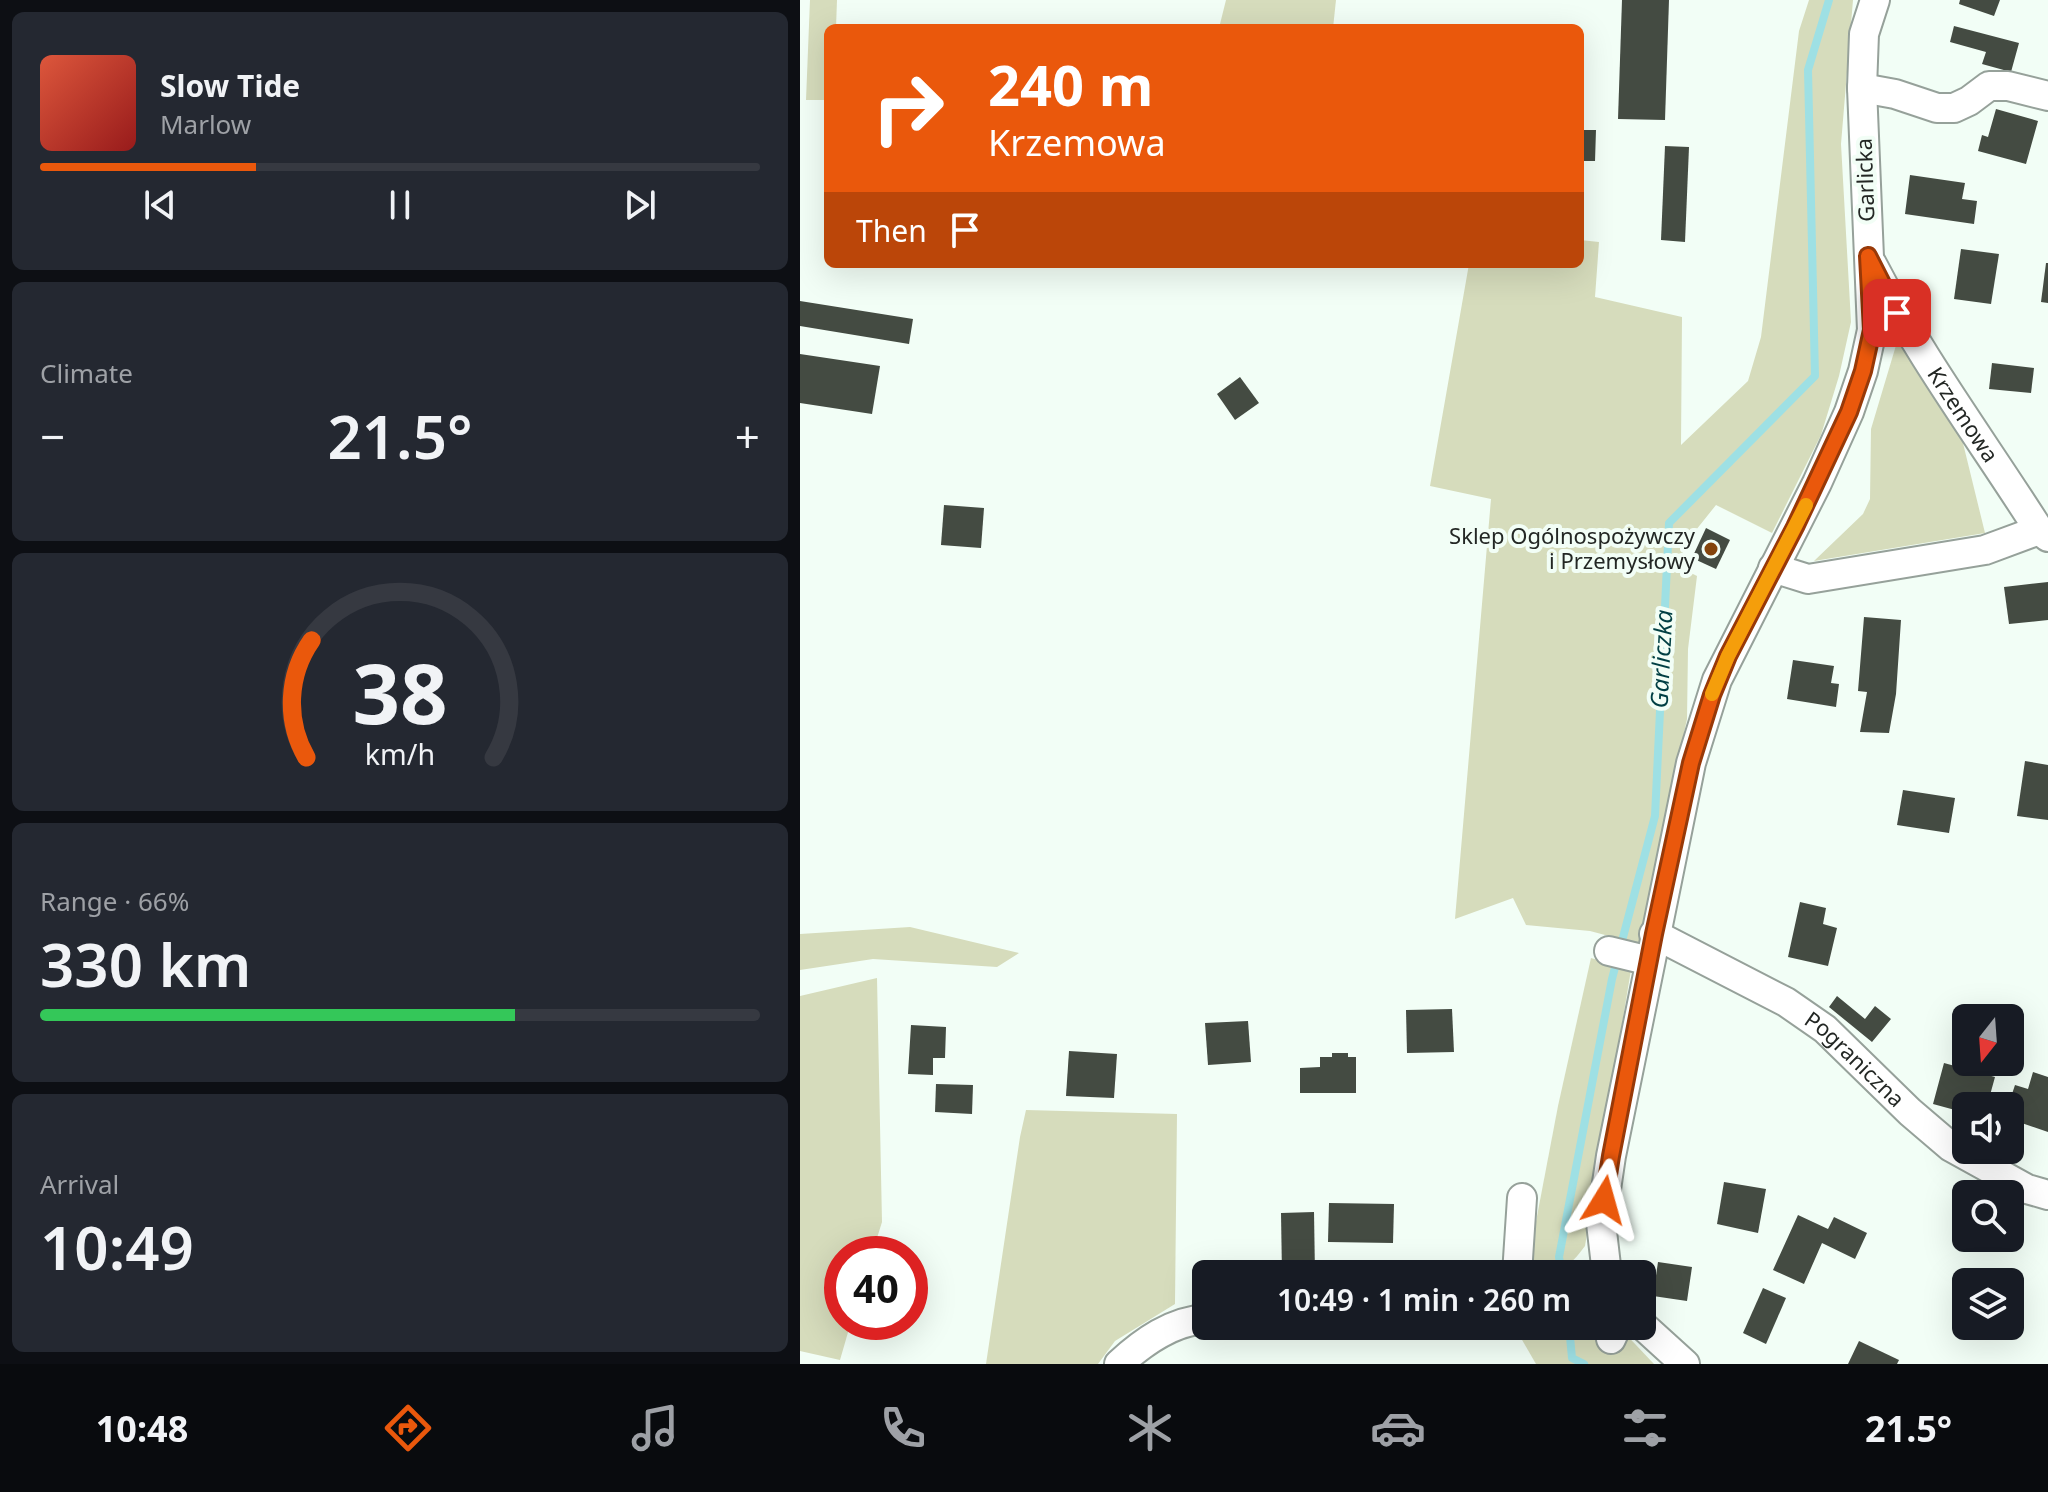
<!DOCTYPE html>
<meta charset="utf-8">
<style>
body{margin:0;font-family:"Noto Sans",sans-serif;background:#242831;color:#f1f3f6;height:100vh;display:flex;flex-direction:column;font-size:30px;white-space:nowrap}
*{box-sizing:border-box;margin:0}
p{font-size:26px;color:#9ea1a6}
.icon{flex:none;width:44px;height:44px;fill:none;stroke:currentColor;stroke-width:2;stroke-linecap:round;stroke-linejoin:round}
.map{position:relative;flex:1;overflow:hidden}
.sheet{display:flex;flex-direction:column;gap:12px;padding:12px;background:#0d0f14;width:800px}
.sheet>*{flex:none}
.top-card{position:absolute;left:24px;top:24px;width:760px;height:244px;border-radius:12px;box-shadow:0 8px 32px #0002;background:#ea580c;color:#fff;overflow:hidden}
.needle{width:52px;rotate:197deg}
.tools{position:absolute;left:1152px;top:1004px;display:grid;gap:16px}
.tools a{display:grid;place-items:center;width:72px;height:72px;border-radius:12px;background:#171b24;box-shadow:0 8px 32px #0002;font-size:40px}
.speed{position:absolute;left:24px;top:1236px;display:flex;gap:16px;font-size:40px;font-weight:700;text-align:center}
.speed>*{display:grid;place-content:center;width:104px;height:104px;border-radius:50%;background:#171b24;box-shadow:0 8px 32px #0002;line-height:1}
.speed .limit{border:12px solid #d22;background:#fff;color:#111}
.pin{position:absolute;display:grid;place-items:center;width:68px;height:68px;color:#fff;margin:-34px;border-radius:16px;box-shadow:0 4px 12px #0006}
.me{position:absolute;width:88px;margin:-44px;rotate:8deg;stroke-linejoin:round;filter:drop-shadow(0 0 6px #0008)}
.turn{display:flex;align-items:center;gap:28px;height:168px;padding:0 32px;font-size:36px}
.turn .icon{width:104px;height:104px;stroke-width:2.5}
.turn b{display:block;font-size:56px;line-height:68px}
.then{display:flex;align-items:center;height:76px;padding:0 32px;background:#0003;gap:16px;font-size:30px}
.big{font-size:60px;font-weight:600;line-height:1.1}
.sheet .widget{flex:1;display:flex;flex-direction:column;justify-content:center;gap:12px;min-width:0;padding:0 28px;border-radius:12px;background:#242831}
.sheet .dial{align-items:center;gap:0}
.dial svg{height:208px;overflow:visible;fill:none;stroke:#363941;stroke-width:7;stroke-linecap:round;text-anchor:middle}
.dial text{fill:#f1f3f6;stroke:none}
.song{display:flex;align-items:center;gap:24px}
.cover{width:96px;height:96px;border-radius:12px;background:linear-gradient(135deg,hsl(10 70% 55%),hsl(0 70% 35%))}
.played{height:8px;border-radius:4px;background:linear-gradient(90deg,#ea580c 30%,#363941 30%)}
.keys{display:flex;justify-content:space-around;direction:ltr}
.heat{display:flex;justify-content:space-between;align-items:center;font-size:44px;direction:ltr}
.charge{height:12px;border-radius:6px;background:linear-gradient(90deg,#34c759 66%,#363941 0)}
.trip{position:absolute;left:392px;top:1260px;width:464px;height:80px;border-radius:12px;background:#171b24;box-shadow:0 8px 32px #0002;font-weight:600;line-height:80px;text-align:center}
.dock{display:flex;height:128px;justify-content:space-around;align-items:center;background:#090b0e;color:#9ea1a6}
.dock .icon{width:56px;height:56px}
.dock .selected{color:#ea580c}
.dock b{font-size:36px;color:#f1f3f6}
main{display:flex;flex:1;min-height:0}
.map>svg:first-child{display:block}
.green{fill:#d6dcbc}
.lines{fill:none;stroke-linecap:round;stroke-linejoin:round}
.stream{stroke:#9ee0e4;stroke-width:8}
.building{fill:#444b42}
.minor-casing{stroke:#96a19a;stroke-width:32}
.minor{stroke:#fff;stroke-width:28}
.route-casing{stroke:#983908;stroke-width:20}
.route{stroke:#ea580c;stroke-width:14}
.slow{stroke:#f59e0b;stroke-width:14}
.poi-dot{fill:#84440c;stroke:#f2fef6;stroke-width:3}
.labels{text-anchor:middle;stroke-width:8;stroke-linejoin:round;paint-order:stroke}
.street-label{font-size:22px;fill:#232724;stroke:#f2fef6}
.poi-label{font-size:22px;fill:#232724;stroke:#f2fef6;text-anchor:end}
.water-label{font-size:24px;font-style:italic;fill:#003f43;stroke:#f2fef6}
</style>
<main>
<section class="sheet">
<div class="widget">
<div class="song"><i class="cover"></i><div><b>Slow Tide</b><p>Marlow</p></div></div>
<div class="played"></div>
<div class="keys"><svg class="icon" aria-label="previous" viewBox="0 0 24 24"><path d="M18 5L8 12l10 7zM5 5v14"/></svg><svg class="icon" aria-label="pause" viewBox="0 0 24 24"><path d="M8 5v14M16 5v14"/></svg><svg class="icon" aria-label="next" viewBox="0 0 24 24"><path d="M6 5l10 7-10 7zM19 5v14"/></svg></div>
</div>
<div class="widget"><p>Climate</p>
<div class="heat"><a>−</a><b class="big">21.5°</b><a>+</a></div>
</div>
<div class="widget dial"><svg viewBox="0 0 100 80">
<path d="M14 69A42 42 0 1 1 86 69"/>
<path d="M14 69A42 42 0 0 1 16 24" stroke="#ea580c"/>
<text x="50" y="56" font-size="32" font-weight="700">38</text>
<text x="50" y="72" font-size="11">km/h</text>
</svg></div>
<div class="widget"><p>Range · 66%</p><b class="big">330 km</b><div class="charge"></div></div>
<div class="widget"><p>Arrival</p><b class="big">10:49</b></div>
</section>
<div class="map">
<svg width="1248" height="1364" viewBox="0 0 1248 1364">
<rect width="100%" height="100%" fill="#f2fef6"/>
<g class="green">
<path d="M10,0H37L36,28H28V100H6Z"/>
<path d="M426,0H536L533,28H419Z"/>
<path d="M1009,0H1053L1041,144L1051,322L1039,376L1021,435L972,533L916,505L884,545L881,568L897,576L888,649L887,719L839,944L790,931L726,925L713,898L655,919L691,499L630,486L669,264H780V240L799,242L795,297L882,317L881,445L948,381L961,337L999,31Z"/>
<path d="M1100,332L1161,435L1185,533L1014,561L1063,514L1070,499L1071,429Z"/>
<path d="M110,927L219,953L197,967L73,959L0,970V934Z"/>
<path d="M791,958L831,970L785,1246C767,1271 756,1274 726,1274L758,1106Z"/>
<path d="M77,978L82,1222L72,1254H42V1322H51L40,1360L0,1351V996Z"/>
<path d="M226,1110L377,1114L375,1304L315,1341L298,1364H186L220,1137Z"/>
<path d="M714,1326H818L854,1364H736Z"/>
</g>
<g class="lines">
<g class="stream">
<path d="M762,1274L759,1257L812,979L855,816L869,523L1015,376L1008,70L1029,0"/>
<path d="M769,1326L772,1358L784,1364"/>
</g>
</g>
<g class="building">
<path d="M822,0H869L865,120L818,119Z"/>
<path d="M1160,0H1200L1194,16L1159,4Z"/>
<path d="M1154,26L1219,43L1211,72L1182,64L1186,52L1150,42Z"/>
<path d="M1196,109L1238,121L1226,164L1178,151L1182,135L1188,137Z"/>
<path d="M780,130H796L795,161H780Z"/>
<path d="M865,146L889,147L885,242L861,240Z"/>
<path d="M1110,175L1165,183L1162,199L1177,201L1174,224L1105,214Z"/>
<path d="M1161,249L1199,254L1191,304L1154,299Z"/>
<path d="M1246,263H1248V303L1241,302Z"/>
<path d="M0,301L113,319L109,344L0,326Z"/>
<path d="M0,354L80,366L72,414L0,403Z"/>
<path d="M1192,363L1234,368L1231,393L1189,389Z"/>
<path d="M440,377L459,403L435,420L417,394Z"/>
<path d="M144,505L184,508L181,548L141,545Z"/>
<path d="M906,528L930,540L916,569L892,558Z"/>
<path d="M1248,582V620L1209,624L1204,587Z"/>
<path d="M1064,617L1101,620L1096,694L1089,733L1060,732L1067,692L1058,691Z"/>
<path d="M993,660L1034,666L1031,683L1039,684L1036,707L987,699Z"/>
<path d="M1225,761L1248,765V820L1217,816Z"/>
<path d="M1103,790L1155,798L1149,833L1097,825Z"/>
<path d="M1000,902L1026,908L1023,924L1037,928L1028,966L988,957Z"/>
<path d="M1037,996L1065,1019L1075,1006L1091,1019L1072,1042L1029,1007Z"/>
<path d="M652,1009L654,1052L607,1053L606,1010Z"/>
<path d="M448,1021L451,1062L408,1065L405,1023Z"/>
<path d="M111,1025L146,1027L145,1058H133V1075L108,1074Z"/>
<path d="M269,1051L317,1054L314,1098L266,1096Z"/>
<path d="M532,1053H548V1057H556V1093H500V1068L520,1067V1057H532Z"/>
<path d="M1144,1063L1195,1077L1187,1106H1166V1113L1133,1104Z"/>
<path d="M1233,1072L1248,1077V1132L1210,1119V1106H1208L1215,1085L1228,1089Z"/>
<path d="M136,1084L173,1085L172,1114L135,1112Z"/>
<path d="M924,1182L966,1189L958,1233L917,1224Z"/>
<path d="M529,1203L594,1204L593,1243L528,1242Z"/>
<path d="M514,1212L515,1274H482L481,1213Z"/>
<path d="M998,1215L1028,1229L1034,1217L1067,1233L1055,1259L1022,1243L1004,1284L973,1270Z"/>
<path d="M858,1262L892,1267L887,1301L853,1296Z"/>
<path d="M963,1288L986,1298L966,1344L943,1333Z"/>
<path d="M1059,1341L1099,1360L1097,1364H1048Z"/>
</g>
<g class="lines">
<defs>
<g id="minor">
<path d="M1062,88L1095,94L1137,108H1154L1169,101L1189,86H1208L1248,96"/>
<path id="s1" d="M1072,264C1120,357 1183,442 1239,530L1248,537"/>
<path d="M973,568L1008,579L1185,550L1239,530"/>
<path id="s2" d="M854,934L986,1002L1025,1029L1110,1112L1151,1147L1227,1189L1248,1195"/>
<path d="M809,951L850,961"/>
<path d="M717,1274L722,1198"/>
<path d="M807,1274L801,1223L811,1156L891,763L917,680L1017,483L1049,412L1063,371L1072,330L1062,88L1064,34L1075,0"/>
<path d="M842,1325L885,1364"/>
<path d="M811,1339L817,1326"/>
<path d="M319,1364C343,1342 372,1321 406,1319"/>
</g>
</defs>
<use href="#minor" class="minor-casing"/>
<use href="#minor" class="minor"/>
</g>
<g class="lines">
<defs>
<path id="route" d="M804,1200L811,1156L854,934L891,763L912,695L928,656L995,527L1049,412L1063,371L1072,330L1068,256L1097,313"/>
</defs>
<use href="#route" class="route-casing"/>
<use href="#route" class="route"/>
<path class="slow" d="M912,694L928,656L1006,505"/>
</g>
<circle class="poi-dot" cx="911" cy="549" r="8"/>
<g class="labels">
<g class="street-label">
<text transform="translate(1065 180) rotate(-92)" y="8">Garlicka</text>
<text dy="8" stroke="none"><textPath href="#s1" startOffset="176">Krzemowa</textPath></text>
<text dy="8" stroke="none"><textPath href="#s2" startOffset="238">Pograniczna</textPath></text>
</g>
<g class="poi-label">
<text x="895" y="544">Sklep Ogólnospożywczy<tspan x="895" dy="25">i Przemysłowy</tspan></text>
</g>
<g class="water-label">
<text transform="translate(862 659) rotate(-87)" y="8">Garliczka</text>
</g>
</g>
</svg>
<div class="tools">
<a><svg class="needle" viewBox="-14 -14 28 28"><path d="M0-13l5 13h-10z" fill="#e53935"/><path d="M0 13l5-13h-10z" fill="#9ea1a6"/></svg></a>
<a><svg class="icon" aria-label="sound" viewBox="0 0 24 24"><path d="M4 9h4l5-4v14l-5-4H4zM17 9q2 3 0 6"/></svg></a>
<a><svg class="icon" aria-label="search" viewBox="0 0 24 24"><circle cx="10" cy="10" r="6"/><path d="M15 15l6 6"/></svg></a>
<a><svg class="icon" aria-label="layers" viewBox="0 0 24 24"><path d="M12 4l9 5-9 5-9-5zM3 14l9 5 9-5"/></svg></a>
</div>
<div class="speed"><div class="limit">40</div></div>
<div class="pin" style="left:1097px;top:313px;background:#d93025"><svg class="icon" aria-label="arrive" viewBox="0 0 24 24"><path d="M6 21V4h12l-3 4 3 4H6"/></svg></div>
<svg class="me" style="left:804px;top:1200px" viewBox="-20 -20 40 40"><path d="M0-17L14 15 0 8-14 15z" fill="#ea580c" stroke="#fff" stroke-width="4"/></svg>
<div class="trip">10:49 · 1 min · 260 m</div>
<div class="top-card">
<div class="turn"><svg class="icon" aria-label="right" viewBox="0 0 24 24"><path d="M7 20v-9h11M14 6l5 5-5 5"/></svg><div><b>240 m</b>Krzemowa</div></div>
<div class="then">Then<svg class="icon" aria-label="arrive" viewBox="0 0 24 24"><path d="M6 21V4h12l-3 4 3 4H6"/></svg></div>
</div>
</div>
</main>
<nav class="dock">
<b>10:48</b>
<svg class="icon selected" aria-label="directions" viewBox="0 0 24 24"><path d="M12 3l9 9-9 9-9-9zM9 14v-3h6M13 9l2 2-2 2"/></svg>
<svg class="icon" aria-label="music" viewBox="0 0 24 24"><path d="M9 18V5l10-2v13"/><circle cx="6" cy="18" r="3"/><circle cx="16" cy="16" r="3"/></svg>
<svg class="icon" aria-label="phone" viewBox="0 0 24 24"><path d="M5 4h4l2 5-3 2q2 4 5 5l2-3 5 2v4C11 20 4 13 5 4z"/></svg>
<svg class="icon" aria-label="climate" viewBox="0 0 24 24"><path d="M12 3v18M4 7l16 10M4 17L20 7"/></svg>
<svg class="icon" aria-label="car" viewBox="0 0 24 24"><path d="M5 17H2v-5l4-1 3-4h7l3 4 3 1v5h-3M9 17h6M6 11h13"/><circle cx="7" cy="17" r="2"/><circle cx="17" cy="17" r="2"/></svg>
<svg class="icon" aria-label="filters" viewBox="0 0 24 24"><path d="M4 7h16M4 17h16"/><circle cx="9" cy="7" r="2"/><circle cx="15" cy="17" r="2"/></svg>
<b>21.5°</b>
</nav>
